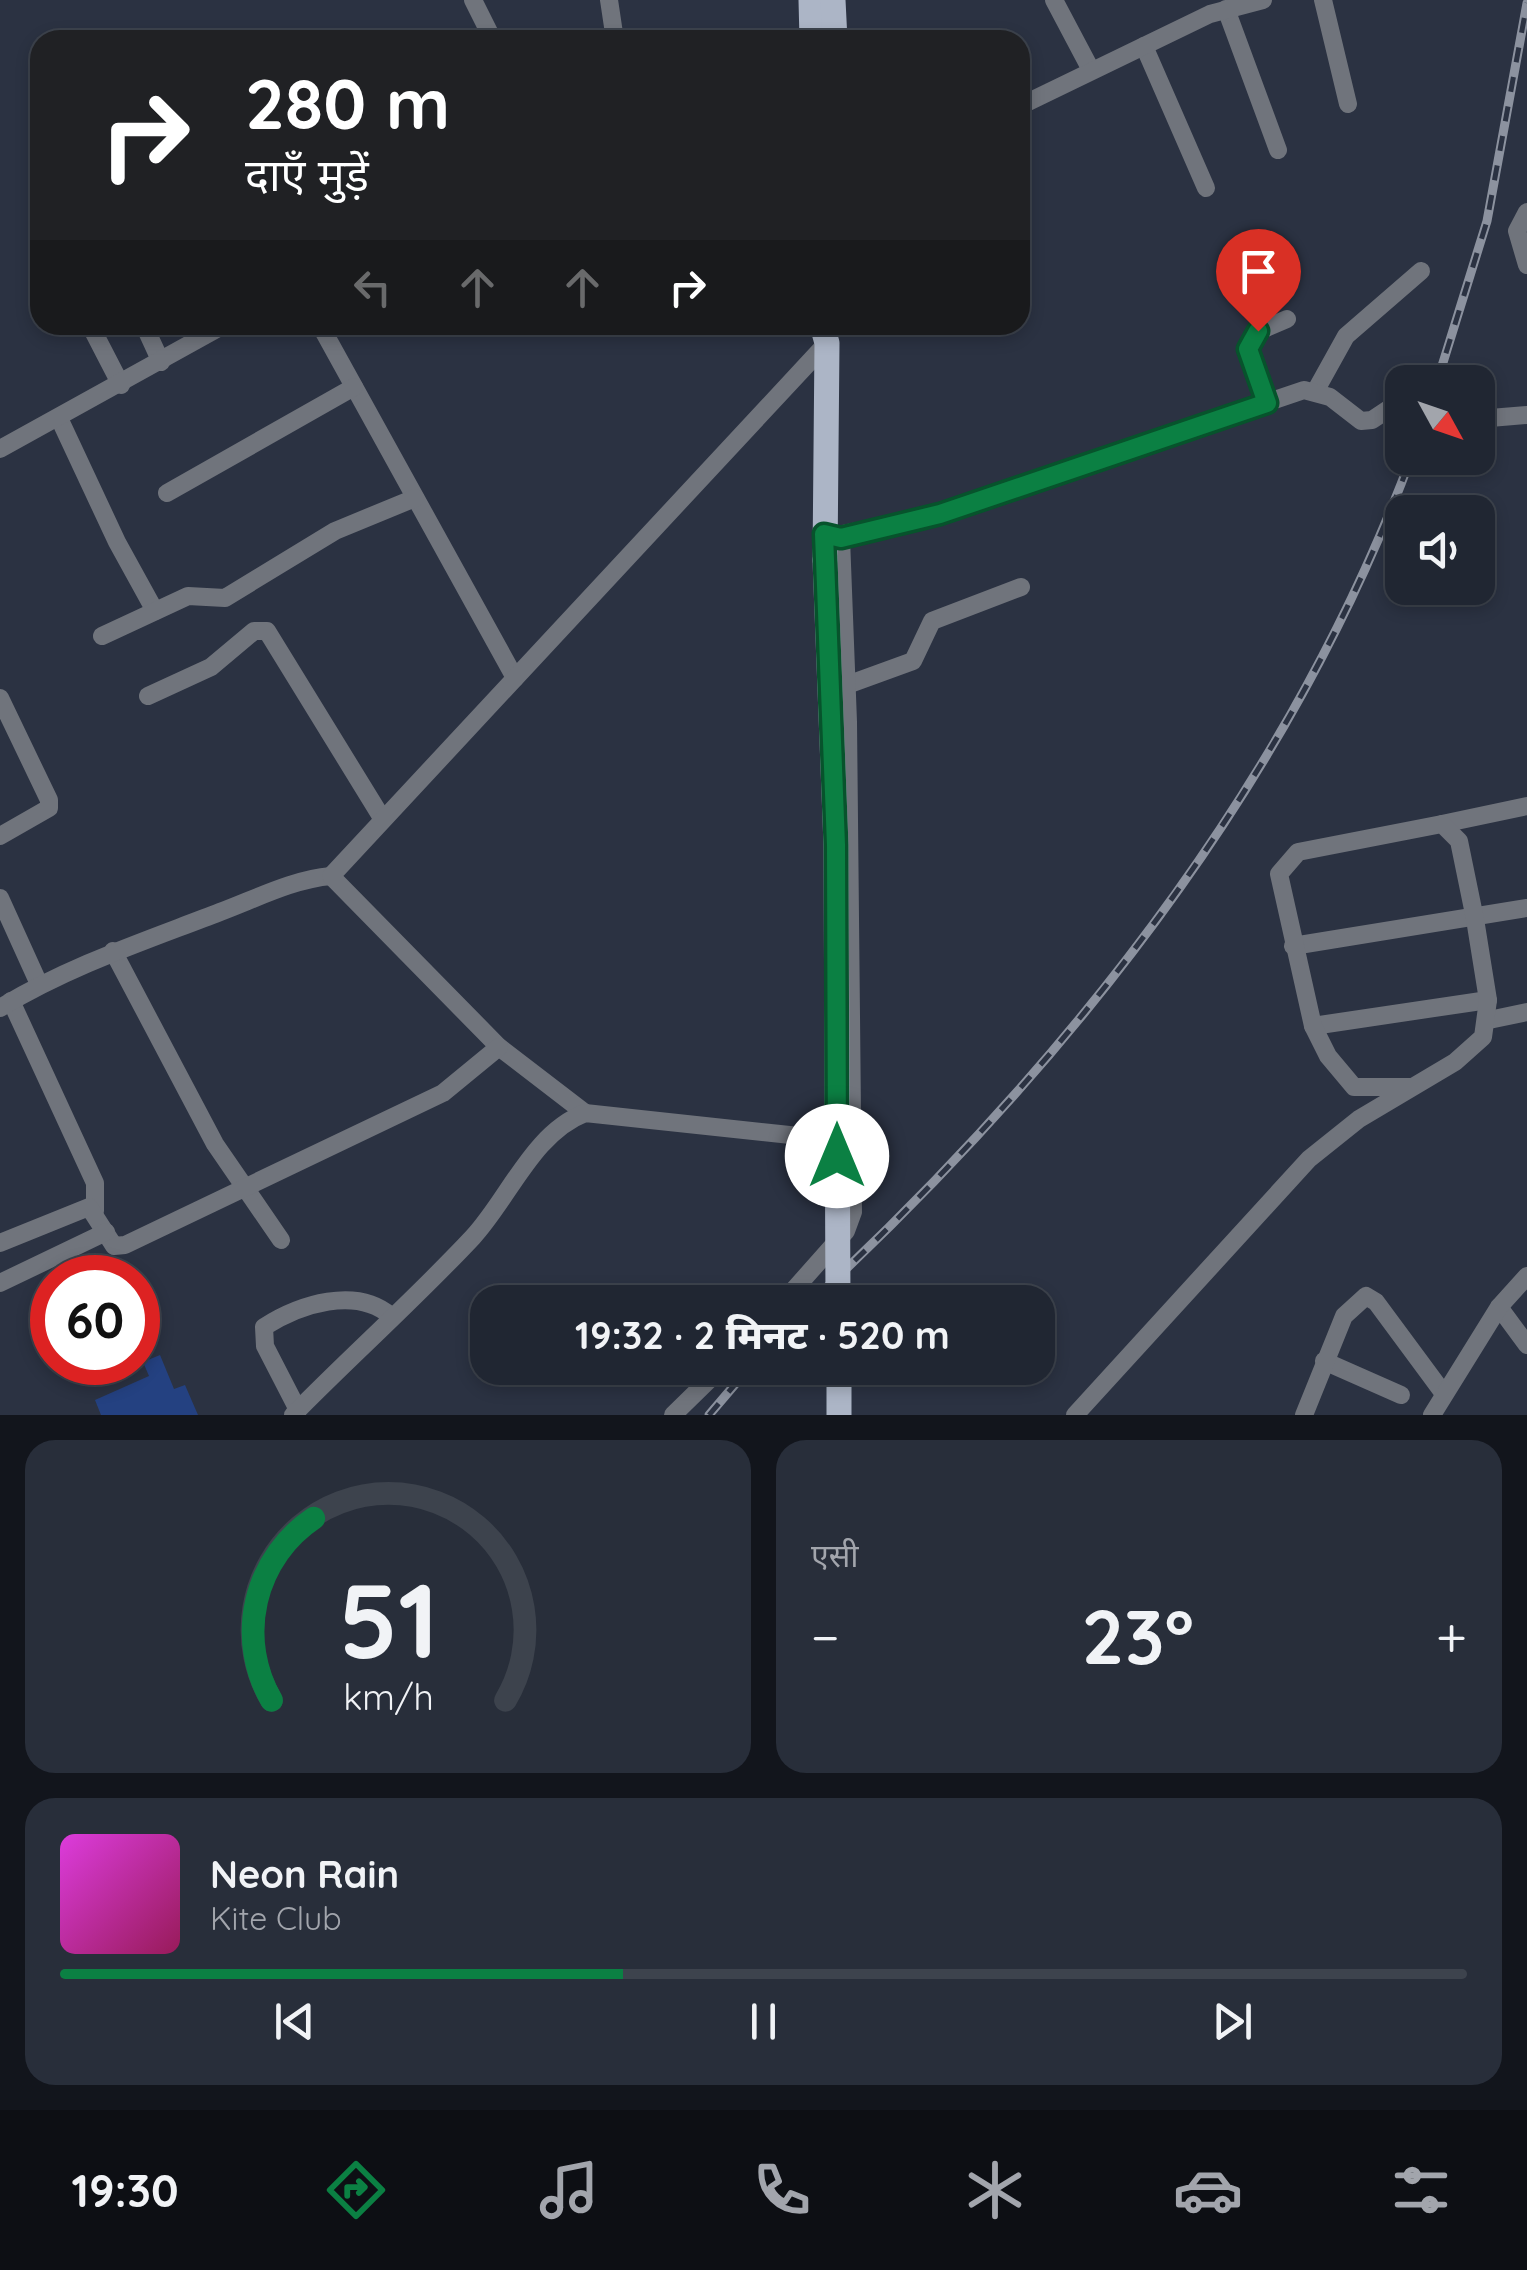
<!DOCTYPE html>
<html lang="hi">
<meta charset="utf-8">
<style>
body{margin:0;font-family:Quicksand,"Noto Sans Devanagari",sans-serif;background:#282e3a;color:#f1f3f6;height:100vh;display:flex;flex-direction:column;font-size:38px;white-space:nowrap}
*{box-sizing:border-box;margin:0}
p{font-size:32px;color:#a2a5ac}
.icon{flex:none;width:55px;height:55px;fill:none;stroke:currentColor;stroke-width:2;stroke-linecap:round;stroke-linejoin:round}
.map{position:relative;height:1415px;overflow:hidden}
.sheet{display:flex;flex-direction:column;gap:25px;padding:25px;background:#12151c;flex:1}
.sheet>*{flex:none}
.banner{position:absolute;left:30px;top:30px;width:1000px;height:305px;border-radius:30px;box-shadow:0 5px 15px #0003,0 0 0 2px #3d434d;background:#202124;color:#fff;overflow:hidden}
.needle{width:65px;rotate:130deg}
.fabs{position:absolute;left:1385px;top:365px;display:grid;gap:20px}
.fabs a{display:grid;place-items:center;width:110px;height:110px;border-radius:20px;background:#202632;box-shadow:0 5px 15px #0003,0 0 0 2px #3d434d;font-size:50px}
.speed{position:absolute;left:30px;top:1255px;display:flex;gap:20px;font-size:50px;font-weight:700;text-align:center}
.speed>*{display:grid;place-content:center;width:130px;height:130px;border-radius:50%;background:#202632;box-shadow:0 5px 15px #0003,0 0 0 2px #3d434d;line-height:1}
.speed .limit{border:15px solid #d22;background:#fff;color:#111}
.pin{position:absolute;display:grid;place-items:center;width:85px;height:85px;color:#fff;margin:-102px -42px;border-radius:50% 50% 50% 0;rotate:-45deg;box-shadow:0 0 10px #0007}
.pin .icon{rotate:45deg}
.me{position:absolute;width:110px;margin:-55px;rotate:0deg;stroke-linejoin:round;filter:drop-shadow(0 0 8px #0008)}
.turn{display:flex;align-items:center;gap:35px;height:210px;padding:0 50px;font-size:45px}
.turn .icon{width:130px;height:130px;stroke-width:2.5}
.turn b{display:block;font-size:70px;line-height:85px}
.lanes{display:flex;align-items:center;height:95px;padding:0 50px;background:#0003;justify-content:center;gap:50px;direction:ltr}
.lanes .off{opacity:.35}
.big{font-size:75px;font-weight:800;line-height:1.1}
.sheet .widget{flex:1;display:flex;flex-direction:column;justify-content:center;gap:15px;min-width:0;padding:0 35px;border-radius:30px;background:#282e3a}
.sheet .dial{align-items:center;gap:0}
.dial svg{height:260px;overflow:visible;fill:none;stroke:#3d434d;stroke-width:7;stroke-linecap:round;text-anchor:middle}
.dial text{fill:#f1f3f6;stroke:none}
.song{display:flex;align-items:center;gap:30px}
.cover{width:120px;height:120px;border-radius:15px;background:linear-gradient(135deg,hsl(300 70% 55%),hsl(330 70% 35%))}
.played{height:10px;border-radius:5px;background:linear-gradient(90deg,#0b8043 40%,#3d434d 40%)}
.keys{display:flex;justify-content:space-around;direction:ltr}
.heat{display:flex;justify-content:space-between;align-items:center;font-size:55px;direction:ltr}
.sheet .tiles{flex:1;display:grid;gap:25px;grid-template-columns:1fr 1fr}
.widget:last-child{grid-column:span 2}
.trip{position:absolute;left:470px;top:1285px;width:585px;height:100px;border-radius:30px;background:#202632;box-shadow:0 5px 15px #0003,0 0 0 2px #3d434d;font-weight:800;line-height:100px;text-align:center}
.menu{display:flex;height:160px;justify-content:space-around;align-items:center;background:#0d0f14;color:#a2a5ac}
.menu .icon{width:70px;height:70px}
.menu .current{color:#0b8043}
.menu b{font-size:45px;color:#f1f3f6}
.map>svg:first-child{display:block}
.building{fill:#244181}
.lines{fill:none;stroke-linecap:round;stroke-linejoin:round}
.street{stroke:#70747c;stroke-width:18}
.primary{stroke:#acb5c6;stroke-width:25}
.rail-casing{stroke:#8c929f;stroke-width:9}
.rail{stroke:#2b3242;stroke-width:5;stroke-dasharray:15;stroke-linecap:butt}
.primary-bridge{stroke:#acb5c6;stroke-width:25}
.route-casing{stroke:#07532c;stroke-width:25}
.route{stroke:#0b8043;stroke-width:18}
</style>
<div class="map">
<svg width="1527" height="1415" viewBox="0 0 1527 1415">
<rect width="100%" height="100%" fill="#2b3242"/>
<path class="building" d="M160,1355L174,1389L185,1385L198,1415H101L95,1400L149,1376L143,1362Z"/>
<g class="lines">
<g class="street">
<path d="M473,0L493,40"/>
<path d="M609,0L615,40"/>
<path d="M1054,0L1091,70"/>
<path d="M1323,0L1348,104"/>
<path d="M1226,9L1278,150"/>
<path d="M1144,46L1206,188"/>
<path d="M1020,106L1210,14L1263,0"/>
<path d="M1527,212L1517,231L1527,265"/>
<path d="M90,325L121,385"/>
<path d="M144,325L161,362"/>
<path d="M320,325L515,678"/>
<path d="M1316,390L1346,336L1421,271"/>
<path d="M1267,403L1248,349L1259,331L1287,319"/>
<path d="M59,418L117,542L155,611"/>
<path d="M1478,419L1527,415"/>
<path d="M0,449L224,325"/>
<path d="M167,493L354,387"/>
<path d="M833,536L940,514L1304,390L1330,397L1361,421L1372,420L1402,400"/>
<path d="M102,636L188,596L225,598L335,531L415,498"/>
<path d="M847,685L913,661L932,621L1021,587"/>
<path d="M148,696L211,667L254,631H267L382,818"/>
<path d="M0,698L49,800V808L0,836"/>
<path d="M1442,824L1527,806"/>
<path d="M0,898L39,984"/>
<path d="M1293,946L1527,908"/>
<path d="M113,951L215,1144L281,1240"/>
<path d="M11,1001L95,1183V1211"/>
<path d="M0,1008C69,966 145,941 220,912C255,899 294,879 331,876"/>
<path d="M1489,1020L1527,1012"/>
<path d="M1313,1026L1488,1000"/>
<path d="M585,1113L499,1047L331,876L827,343"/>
<path d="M0,1243L89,1207L114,1246L125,1245L443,1093L499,1047"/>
<path d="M0,1283L106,1232"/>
<path d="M783,1302L846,1231L853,1212L848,722L841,538"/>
<path d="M1499,1307L1527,1345"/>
<path d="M1324,1361L1401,1395"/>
<path d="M298,1410L265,1346L264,1327C300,1304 356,1286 391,1316"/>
<path d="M293,1415C352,1355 416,1298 473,1237C509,1198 533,1133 585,1113L846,1141"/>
<path d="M673,1415L721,1368"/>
<path d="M1075,1415L1309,1159L1359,1119L1455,1062L1483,1037L1488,1000L1475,919L1459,841L1442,824L1298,852L1279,874L1313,1026L1328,1056L1354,1087H1411"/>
<path d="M1304,1415L1344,1316L1366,1296L1376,1302L1444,1394"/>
<path d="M1432,1415L1499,1307L1527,1276"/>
</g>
<g class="primary">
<path d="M811,0L812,40"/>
<path d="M833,0L835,40"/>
<path d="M822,325L827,343L825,560"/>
<path d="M839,1368V1415"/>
</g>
<defs>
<g id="rail">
<path d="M1437,382L1487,221L1527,3"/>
<path d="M811,1302C1064,1067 1290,784 1411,458"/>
<path d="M709,1415L749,1368"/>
</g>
</defs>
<use href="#rail" class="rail-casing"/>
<use href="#rail" class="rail"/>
<path class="primary-bridge" d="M825,560L836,845L838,1302"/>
</g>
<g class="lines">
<defs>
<path id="route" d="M837,1156L836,845L824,534L841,538L940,514L1267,403L1248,349L1258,331"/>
</defs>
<use href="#route" class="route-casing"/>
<use href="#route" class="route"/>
</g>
</svg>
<div class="fabs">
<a><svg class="needle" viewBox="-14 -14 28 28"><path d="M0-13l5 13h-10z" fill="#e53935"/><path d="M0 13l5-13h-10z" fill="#a2a5ac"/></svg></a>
<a><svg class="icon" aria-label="sound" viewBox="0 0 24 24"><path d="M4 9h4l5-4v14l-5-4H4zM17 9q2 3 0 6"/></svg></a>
</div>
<div class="speed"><div class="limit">60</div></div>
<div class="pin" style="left:1258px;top:331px;background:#d93025"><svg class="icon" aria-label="arrive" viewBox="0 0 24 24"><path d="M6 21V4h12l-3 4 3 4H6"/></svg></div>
<svg class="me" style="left:837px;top:1156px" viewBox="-20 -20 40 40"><circle r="19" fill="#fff"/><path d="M0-13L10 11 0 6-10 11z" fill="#0b8043"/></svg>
<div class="trip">19:32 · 2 मिनट · 520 m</div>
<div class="banner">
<div class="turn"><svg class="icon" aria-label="right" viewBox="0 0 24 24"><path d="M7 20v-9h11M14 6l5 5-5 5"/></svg><div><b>280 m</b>दाएँ मुड़ें</div></div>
<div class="lanes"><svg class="icon off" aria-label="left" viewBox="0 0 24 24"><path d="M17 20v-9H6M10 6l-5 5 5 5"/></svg><svg class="icon off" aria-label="ahead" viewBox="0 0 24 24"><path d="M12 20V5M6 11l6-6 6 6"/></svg><svg class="icon off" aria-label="ahead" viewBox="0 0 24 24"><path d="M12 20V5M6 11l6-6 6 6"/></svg><svg class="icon" aria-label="right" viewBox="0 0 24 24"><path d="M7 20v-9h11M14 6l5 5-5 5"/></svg></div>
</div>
</div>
<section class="sheet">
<div class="tiles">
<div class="widget dial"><svg viewBox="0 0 100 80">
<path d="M14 69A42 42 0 1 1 86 69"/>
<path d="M14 69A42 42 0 0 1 27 13" stroke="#0b8043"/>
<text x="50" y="56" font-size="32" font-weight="700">51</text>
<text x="50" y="72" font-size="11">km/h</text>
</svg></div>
<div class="widget"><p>एसी</p>
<div class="heat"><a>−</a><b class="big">23°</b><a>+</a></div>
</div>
<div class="widget">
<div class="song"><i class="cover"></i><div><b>Neon Rain</b><p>Kite Club</p></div></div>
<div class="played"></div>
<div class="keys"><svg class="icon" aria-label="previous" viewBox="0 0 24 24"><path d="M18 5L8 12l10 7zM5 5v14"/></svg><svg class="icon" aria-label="pause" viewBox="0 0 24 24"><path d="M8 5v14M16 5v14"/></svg><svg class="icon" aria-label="next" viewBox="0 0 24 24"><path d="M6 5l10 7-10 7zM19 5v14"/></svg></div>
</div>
</div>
</section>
<nav class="menu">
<b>19:30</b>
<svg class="icon current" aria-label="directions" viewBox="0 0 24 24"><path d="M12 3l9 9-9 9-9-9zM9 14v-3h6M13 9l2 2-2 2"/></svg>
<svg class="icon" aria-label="music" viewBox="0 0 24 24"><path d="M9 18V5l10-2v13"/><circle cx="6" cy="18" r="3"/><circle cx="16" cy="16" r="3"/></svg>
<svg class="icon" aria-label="phone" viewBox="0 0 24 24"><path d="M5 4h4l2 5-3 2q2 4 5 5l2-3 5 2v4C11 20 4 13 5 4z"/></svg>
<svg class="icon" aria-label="climate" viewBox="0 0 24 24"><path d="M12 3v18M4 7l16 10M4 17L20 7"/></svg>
<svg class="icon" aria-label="car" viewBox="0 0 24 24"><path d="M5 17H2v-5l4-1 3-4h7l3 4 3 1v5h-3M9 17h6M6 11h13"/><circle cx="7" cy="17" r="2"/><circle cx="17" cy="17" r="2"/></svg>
<svg class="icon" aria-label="filters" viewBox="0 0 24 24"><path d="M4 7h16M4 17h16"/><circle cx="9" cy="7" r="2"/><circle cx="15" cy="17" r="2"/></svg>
</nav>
